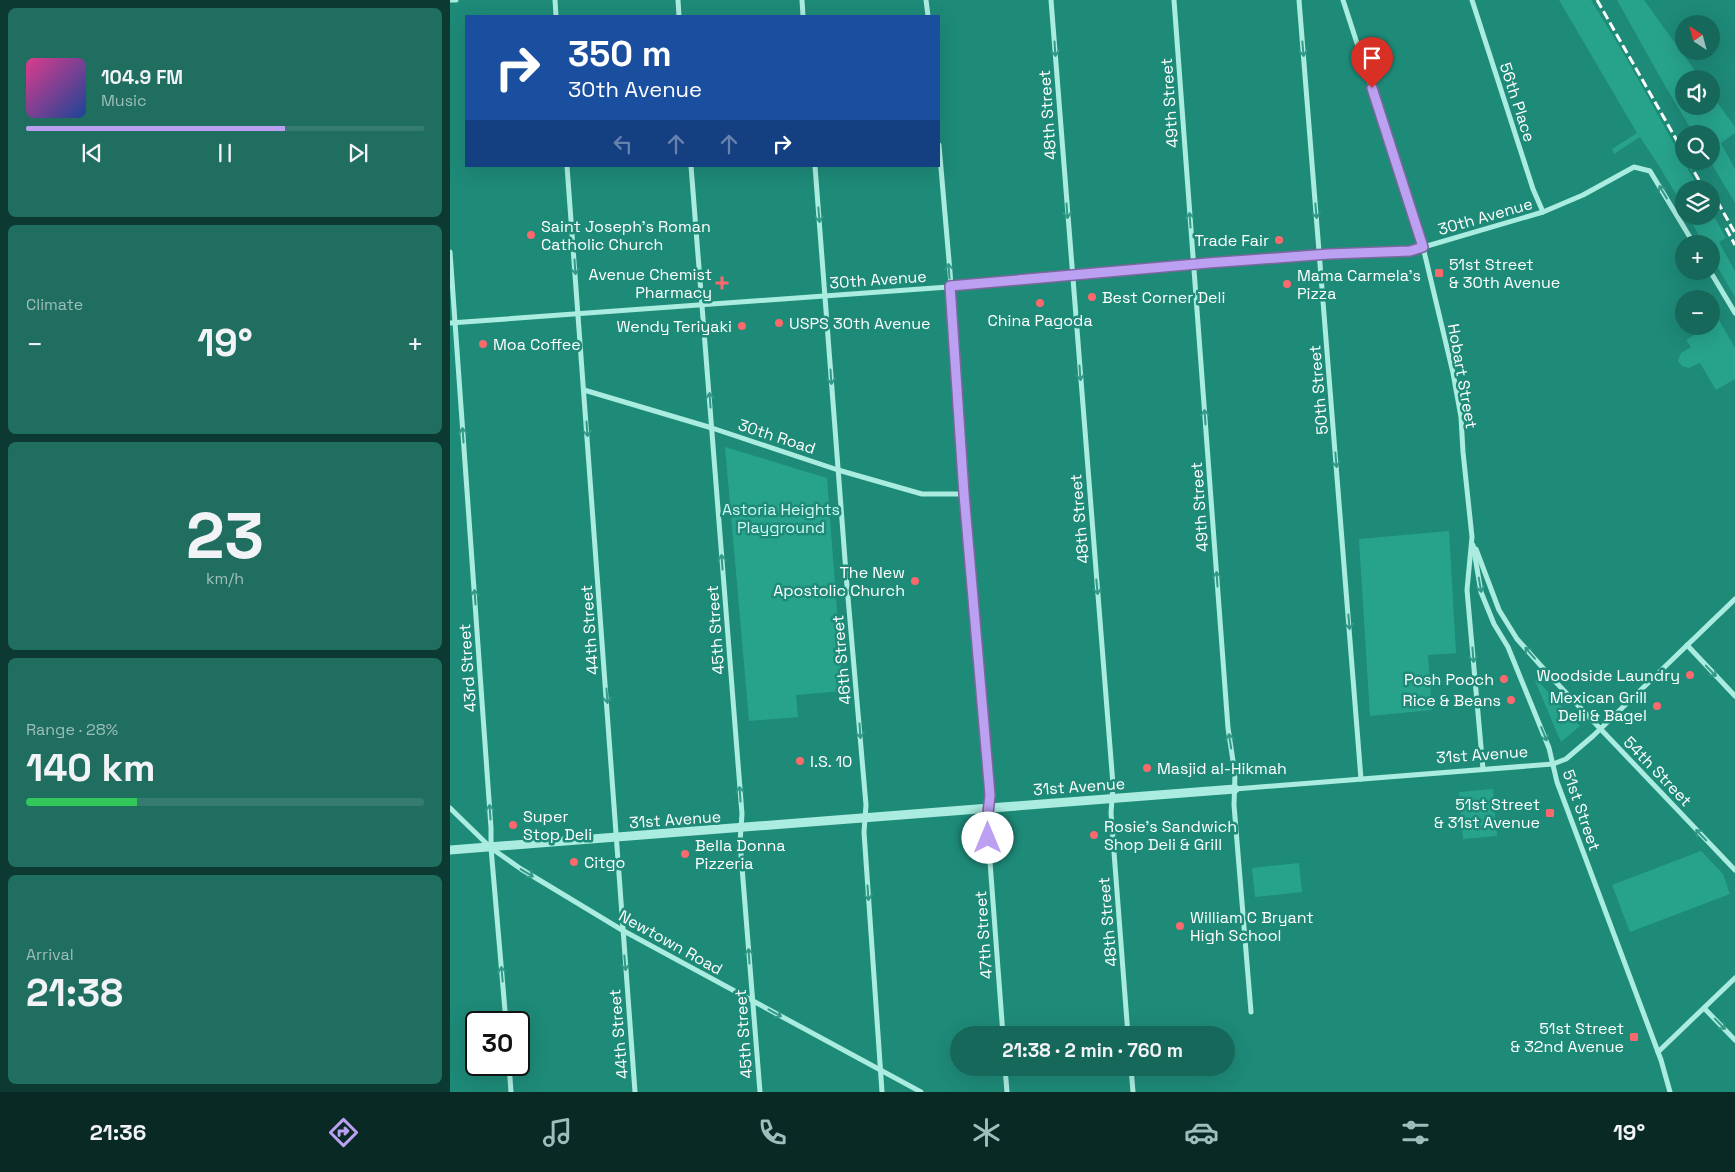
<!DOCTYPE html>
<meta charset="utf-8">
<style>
body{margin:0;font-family:"Space Grotesk",sans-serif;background:#1f6e60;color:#f1f3f6;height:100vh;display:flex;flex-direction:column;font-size:19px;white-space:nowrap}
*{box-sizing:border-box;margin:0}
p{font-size:16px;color:#9ebebb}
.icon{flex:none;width:28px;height:28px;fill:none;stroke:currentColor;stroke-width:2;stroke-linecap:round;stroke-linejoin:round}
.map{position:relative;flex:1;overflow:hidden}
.details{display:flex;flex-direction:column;gap:8px;padding:8px;background:#0c3932;width:450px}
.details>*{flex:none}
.hud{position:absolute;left:15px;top:15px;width:475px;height:152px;border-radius:0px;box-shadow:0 5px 20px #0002;background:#1a4fa0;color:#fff;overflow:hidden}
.needle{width:32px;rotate:324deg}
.fabs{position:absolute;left:1225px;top:15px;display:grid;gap:10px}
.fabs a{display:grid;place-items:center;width:45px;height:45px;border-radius:50%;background:#16685a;box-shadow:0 5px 20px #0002;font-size:25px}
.speed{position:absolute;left:15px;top:1011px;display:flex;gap:10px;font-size:25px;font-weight:700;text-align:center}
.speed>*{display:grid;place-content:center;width:65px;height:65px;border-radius:50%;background:#16685a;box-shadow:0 5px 20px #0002;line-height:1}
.speed .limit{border:2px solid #111;border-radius:8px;background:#fff;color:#111}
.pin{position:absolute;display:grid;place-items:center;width:42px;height:42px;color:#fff;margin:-51px -21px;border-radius:50% 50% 50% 0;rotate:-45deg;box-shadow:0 0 5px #0007}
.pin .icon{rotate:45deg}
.me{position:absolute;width:55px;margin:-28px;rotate:0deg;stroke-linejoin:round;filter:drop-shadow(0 0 4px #0008)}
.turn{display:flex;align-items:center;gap:18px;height:105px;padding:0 20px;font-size:22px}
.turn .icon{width:65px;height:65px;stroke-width:2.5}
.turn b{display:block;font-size:35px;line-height:42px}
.lanes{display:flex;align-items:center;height:48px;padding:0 20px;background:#0003;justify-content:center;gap:25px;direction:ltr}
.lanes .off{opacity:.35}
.big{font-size:38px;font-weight:800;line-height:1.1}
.details .widget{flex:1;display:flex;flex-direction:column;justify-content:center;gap:8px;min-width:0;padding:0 18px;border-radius:8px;background:#1f6e60}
.details .dial{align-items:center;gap:0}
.dial b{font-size:65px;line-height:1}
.song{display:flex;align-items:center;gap:15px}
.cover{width:60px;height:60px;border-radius:8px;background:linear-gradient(135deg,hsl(330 70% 55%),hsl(220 70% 35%))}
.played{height:5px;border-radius:2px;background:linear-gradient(90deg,#bca0f2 65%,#357b70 65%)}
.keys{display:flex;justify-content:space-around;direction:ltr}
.heat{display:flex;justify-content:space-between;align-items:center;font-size:28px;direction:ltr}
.charge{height:8px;border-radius:4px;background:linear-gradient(90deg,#34c759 28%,#357b70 0)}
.trip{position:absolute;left:500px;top:1026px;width:285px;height:50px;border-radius:25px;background:#16685a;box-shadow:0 5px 20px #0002;font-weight:800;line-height:50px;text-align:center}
.dock{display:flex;height:80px;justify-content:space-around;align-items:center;background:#092a24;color:#9ebebb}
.dock .icon{width:35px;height:35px}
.dock .current{color:#bca0f2}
.dock b{font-size:22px;color:#f1f3f6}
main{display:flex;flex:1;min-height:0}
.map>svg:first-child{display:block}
.green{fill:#27a38c}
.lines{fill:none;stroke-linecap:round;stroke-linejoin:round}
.minor{stroke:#aaecdf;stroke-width:5}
.tertiary{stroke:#aaecdf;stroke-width:9}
.rail{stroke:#fff;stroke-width:3;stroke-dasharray:9 4;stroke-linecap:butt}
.oneway{stroke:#339987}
.route-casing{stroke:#7a689d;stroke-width:12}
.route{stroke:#bca0f2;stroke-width:9}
.poi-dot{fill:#fb696c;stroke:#1e8a78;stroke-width:2}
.labels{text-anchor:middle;stroke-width:5;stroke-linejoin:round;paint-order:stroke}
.street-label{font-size:16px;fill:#fff;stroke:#1e8a78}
.poi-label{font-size:16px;fill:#fff;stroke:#1e8a78;text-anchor:start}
.park-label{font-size:16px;fill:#cff9f1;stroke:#1e8a78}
</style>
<main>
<section class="details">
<div class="widget">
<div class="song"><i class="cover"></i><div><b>104.9 FM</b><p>Music</p></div></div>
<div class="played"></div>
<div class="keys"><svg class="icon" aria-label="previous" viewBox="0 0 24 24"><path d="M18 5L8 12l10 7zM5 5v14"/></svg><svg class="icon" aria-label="pause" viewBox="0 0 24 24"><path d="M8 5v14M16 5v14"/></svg><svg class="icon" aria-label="next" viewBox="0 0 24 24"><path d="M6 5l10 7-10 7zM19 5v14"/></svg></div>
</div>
<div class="widget"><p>Climate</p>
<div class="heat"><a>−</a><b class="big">19°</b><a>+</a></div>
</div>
<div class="widget dial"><b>23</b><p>km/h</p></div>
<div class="widget"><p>Range · 28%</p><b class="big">140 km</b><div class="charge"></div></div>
<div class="widget"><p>Arrival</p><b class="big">21:38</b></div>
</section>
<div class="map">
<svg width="1285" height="1092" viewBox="0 0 1285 1092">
<rect width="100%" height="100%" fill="#1e8a78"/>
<g class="green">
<path d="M1109,0H1141L1175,56L1249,189H1234V208L1211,169L1190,137L1164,154L1162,149L1187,133Z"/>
<path d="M1167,0H1194L1251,79H1234V106H1261V94L1285,127V133L1271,143L1285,169V203L1260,161L1261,134H1244L1214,84Z"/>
<path d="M1261,211L1276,238L1269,242L1285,271V297L1261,256V244H1254L1238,216H1261Z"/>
<path d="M1269,320L1285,348V379L1266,390L1250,363L1239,368L1232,366L1228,361L1231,353L1241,347L1236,340Z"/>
<path d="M275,447L377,478L393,691L346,695L348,717L299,721Z"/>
<path d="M999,531L1006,653L978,655L982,710L920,716L909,539Z"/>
<path d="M1087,680L1130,726L1111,742L1085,681Z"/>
<path d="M1043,789L1047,836L1013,839L1009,792Z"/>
<path d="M1251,851L1273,874L1280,894L1180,932L1162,885Z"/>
<path d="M849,863L852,892L805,897L802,868Z"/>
</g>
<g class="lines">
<g class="minor">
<path d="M0,0H6"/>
<path d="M105,0L106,16"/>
<path d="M228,0L229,16"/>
<path d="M352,0L353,16"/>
<path d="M476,0L478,16"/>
<path d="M601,0L663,785L661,813L678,1035"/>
<path d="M724,0L778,728L785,774L784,805L801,1012"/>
<path d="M849,0L911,779"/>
<path d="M893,0L973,247L1003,373L1011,417L1013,452L1022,537L1017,590L1033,769"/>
<path d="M1022,0L1083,189L1093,212"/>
<path d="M489,145L500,272L515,494L540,795L537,822L553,1035"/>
<path d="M117,166L185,1092"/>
<path d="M241,166L292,814L290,842L310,1092"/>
<path d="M365,166L397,586L416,805L414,832L432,1092"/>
<path d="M0,252L41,828V848L56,1022"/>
<path d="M1260,271L1285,313"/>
<path d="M0,323L512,286L758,263L879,254L960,251L1093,212L1133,195L1184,167L1200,171L1244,244"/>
<path d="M134,390L262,428L388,470L472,494H515"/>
<path d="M1023,545L1031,592L1044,624L1058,647L1099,748L1107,782L1211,1060L1220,1092"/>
<path d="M1026,549L1049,610L1067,639L1100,676L1285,870"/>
<path d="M1237,645L1285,696"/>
<path d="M785,789L1103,764L1116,759L1143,736L1285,599"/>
<path d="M0,808L41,848L71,869L172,930L471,1092"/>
<path d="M1254,1008L1285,1040"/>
<path d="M1208,1052L1285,978"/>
<path d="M59,1065L61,1092"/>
<path d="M555,1068L557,1092"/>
<path d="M681,1068L683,1092"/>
</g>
<path class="tertiary" d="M0,850L785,789"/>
<g class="rail">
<path d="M1147,0L1234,153"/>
<path d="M1238,161L1254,189"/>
<path d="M1261,190L1285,233"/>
<path d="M1276,228L1285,245"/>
</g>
</g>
<defs><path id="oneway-shaft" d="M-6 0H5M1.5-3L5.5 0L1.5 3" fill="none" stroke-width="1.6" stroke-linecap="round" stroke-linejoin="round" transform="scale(1.25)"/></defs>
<g class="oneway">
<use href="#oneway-shaft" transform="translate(605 49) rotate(86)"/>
<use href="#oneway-shaft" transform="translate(853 49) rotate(85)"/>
<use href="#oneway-shaft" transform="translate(1213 192) rotate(-121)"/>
<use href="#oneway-shaft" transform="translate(617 211) rotate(86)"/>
<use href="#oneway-shaft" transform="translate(866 211) rotate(85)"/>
<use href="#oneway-shaft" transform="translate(369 215) rotate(85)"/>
<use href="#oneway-shaft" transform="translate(740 220) rotate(-94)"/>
<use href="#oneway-shaft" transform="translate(125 267) rotate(86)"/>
<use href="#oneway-shaft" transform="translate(499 271) rotate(-94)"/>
<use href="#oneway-shaft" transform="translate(630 373) rotate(86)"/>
<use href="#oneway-shaft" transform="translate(381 377) rotate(86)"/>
<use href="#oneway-shaft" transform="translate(260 400) rotate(-94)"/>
<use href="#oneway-shaft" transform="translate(755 417) rotate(-94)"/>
<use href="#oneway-shaft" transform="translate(137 429) rotate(86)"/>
<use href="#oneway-shaft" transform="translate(13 435) rotate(-94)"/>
<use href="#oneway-shaft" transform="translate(886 460) rotate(85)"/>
<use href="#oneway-shaft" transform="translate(272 562) rotate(-94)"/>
<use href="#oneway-shaft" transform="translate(767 579) rotate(-94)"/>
<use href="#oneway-shaft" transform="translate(1030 585) rotate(80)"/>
<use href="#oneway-shaft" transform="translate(647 587) rotate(85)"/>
<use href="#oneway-shaft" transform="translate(25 597) rotate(-94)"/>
<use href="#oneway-shaft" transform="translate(899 622) rotate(85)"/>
<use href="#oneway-shaft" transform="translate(1080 653) rotate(-131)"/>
<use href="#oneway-shaft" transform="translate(1023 655) rotate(85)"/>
<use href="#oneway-shaft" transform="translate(1261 671) rotate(46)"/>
<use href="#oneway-shaft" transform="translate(157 696) rotate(86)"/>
<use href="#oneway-shaft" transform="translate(410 731) rotate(86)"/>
<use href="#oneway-shaft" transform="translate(1094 734) rotate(68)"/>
<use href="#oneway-shaft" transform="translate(780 741) rotate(-99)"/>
<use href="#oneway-shaft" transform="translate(290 794) rotate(-94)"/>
<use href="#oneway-shaft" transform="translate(40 812) rotate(-94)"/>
<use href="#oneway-shaft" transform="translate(1251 835) rotate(-134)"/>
<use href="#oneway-shaft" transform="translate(77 873) rotate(31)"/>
<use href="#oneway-shaft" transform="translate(418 893) rotate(86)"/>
<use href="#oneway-shaft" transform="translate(299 956) rotate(-94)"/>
<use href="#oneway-shaft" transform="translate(175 963) rotate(85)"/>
<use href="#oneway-shaft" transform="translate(52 974) rotate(-95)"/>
<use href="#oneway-shaft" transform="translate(325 1013) rotate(29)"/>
<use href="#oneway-shaft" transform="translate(1270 1024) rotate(46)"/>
</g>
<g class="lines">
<defs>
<path id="route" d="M538,838L537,822L540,795L514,494L500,286L758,263L879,254L960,251L973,247L922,88"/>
</defs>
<use href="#route" class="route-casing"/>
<use href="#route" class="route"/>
</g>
<g class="poi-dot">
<circle cx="81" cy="235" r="5"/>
<circle cx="829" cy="240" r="5"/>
<rect x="984" y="268" width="10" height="10" rx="2.5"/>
<path d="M269.5 275.5h5v5h5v5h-5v5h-5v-5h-5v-5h5z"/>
<circle cx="837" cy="284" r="5"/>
<circle cx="642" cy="297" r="5"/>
<circle cx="590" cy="303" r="5"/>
<circle cx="329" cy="323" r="5"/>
<circle cx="292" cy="326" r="5"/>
<circle cx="33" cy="344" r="5"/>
<circle cx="465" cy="581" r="5"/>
<circle cx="1240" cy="675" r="5"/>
<circle cx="1054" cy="679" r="5"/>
<circle cx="1061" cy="700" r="5"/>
<circle cx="1207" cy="706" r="5"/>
<circle cx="350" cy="761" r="5"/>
<circle cx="697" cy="768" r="5"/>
<rect x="1095" y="808" width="10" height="10" rx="2.5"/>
<circle cx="63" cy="825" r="5"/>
<circle cx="644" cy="835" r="5"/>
<circle cx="235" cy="854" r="5"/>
<circle cx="124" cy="862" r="5"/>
<circle cx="730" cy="926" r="5"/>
<rect x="1179" y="1032" width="10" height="10" rx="2.5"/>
</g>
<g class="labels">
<g class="street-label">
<text transform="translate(1068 102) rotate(72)" y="6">56th Place</text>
<text transform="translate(719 103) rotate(-94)" y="6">49th Street</text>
<text transform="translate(597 115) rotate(-94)" y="6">48th Street</text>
<text transform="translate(1035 216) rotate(-16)" y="6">30th Avenue</text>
<text transform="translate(428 279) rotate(-4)" y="6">30th Avenue</text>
<text transform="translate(1013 376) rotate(80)" y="6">Hobart Street</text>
<text transform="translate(868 390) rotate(-95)" y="6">50th Street</text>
<text transform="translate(327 436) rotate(18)" y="6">30th Road</text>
<text transform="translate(749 507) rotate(-94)" y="6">49th Street</text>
<text transform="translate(629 519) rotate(-95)" y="6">48th Street</text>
<text transform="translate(139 630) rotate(-94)" y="6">44th Street</text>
<text transform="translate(265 630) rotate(-94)" y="6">45th Street</text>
<text transform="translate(391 660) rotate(-95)" y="6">46th Street</text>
<text transform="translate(17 668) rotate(-94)" y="6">43rd Street</text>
<text transform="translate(1032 754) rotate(-4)" y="6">31st Avenue</text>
<text transform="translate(1208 771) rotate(46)" y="6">54th Street</text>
<text transform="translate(629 786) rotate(-4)" y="6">31st Avenue</text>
<text transform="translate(1132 810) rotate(71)" y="6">51st Street</text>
<text transform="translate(225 819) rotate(-4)" y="6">31st Avenue</text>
<text transform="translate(657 922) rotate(-95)" y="6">48th Street</text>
<text transform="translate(533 935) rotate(-94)" y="6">47th Street</text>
<text transform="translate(221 942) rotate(29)" y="6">Newtown Road</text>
<text transform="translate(168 1034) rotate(-95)" y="6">44th Street</text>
<text transform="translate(293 1034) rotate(-94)" y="6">45th Street</text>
</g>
<g class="poi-label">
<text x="91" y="232">Saint Joseph's Roman<tspan x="91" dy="18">Catholic Church</tspan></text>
<text x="819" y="246" text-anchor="end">Trade Fair</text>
<text x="999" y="270">51st Street<tspan x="999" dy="18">&amp; 30th Avenue</tspan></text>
<text x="262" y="280" text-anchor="end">Avenue Chemist<tspan x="262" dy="18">Pharmacy</tspan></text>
<text x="847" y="281">Mama Carmela's<tspan x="847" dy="18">Pizza</tspan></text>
<text x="652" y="303">Best Corner Deli</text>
<text x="590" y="326" text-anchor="middle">China Pagoda</text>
<text x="339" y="329">USPS 30th Avenue</text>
<text x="282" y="332" text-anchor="end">Wendy Teriyaki</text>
<text x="43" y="350">Moa Coffee</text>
<text x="455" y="578" text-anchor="end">The New<tspan x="455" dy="18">Apostolic Church</tspan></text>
<text x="1230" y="681" text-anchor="end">Woodside Laundry</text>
<text x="1044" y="685" text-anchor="end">Posh Pooch</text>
<text x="1197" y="703" text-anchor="end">Mexican Grill<tspan x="1197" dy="18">Deli &amp; Bagel</tspan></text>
<text x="1051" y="706" text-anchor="end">Rice &amp; Beans</text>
<text x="360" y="767">I.S. 10</text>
<text x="707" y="774">Masjid al-Hikmah</text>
<text x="1090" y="810" text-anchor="end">51st Street<tspan x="1090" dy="18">&amp; 31st Avenue</tspan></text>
<text x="73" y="822">Super<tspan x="73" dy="18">Stop Deli</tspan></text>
<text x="654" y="832">Rosie’s Sandwich<tspan x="654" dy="18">Shop Deli &amp; Grill</tspan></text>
<text x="245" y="851">Bella Donna<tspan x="245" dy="18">Pizzeria</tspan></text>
<text x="134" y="868">Citgo</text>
<text x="740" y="923">William C Bryant<tspan x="740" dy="18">High School</tspan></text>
<text x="1174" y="1034" text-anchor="end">51st Street<tspan x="1174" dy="18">&amp; 32nd Avenue</tspan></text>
</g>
<g class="park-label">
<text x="331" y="515">Astoria Heights<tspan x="331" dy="18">Playground</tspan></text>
</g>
</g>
</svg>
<div class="fabs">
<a><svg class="needle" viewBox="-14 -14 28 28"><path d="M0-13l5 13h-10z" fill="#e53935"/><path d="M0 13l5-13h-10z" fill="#9ebebb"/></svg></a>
<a><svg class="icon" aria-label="sound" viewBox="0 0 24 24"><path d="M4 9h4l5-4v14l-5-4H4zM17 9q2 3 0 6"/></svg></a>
<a><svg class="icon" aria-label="search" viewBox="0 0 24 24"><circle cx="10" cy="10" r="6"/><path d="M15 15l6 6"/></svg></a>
<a><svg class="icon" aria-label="layers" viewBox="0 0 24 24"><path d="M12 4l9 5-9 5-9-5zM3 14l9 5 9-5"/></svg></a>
<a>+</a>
<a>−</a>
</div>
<div class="speed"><div class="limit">30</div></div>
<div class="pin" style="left:922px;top:88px;background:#d93025"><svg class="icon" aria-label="arrive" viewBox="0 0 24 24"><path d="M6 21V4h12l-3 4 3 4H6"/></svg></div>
<svg class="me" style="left:538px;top:838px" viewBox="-20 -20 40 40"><circle r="19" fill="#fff"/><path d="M0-13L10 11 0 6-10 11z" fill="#bca0f2"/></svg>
<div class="trip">21:38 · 2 min · 760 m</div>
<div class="hud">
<div class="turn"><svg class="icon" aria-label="right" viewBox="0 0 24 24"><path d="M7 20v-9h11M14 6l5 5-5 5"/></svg><div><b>350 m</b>30th Avenue</div></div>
<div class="lanes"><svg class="icon off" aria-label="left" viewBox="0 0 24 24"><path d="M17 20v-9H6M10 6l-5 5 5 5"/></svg><svg class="icon off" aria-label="ahead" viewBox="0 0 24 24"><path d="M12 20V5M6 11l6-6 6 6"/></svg><svg class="icon off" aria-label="ahead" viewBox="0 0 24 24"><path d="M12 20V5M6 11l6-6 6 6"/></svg><svg class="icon" aria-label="right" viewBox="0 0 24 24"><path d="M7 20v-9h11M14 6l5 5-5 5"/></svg></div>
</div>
</div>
</main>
<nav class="dock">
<b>21:36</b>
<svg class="icon current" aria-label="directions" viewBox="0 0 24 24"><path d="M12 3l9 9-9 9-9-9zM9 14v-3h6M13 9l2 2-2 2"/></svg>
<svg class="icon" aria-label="music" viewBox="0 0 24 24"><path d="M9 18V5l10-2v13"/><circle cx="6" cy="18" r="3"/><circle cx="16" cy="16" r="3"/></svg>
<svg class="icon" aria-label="phone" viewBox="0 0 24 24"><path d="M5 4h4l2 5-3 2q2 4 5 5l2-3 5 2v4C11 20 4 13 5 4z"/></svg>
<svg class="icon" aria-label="climate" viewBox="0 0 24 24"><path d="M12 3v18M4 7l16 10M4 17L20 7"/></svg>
<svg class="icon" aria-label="car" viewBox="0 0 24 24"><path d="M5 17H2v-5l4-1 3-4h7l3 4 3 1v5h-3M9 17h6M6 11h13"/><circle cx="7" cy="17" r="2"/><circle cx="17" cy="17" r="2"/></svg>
<svg class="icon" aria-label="filters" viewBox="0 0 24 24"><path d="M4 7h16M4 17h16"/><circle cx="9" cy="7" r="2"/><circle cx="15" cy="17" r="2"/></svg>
<b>19°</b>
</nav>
